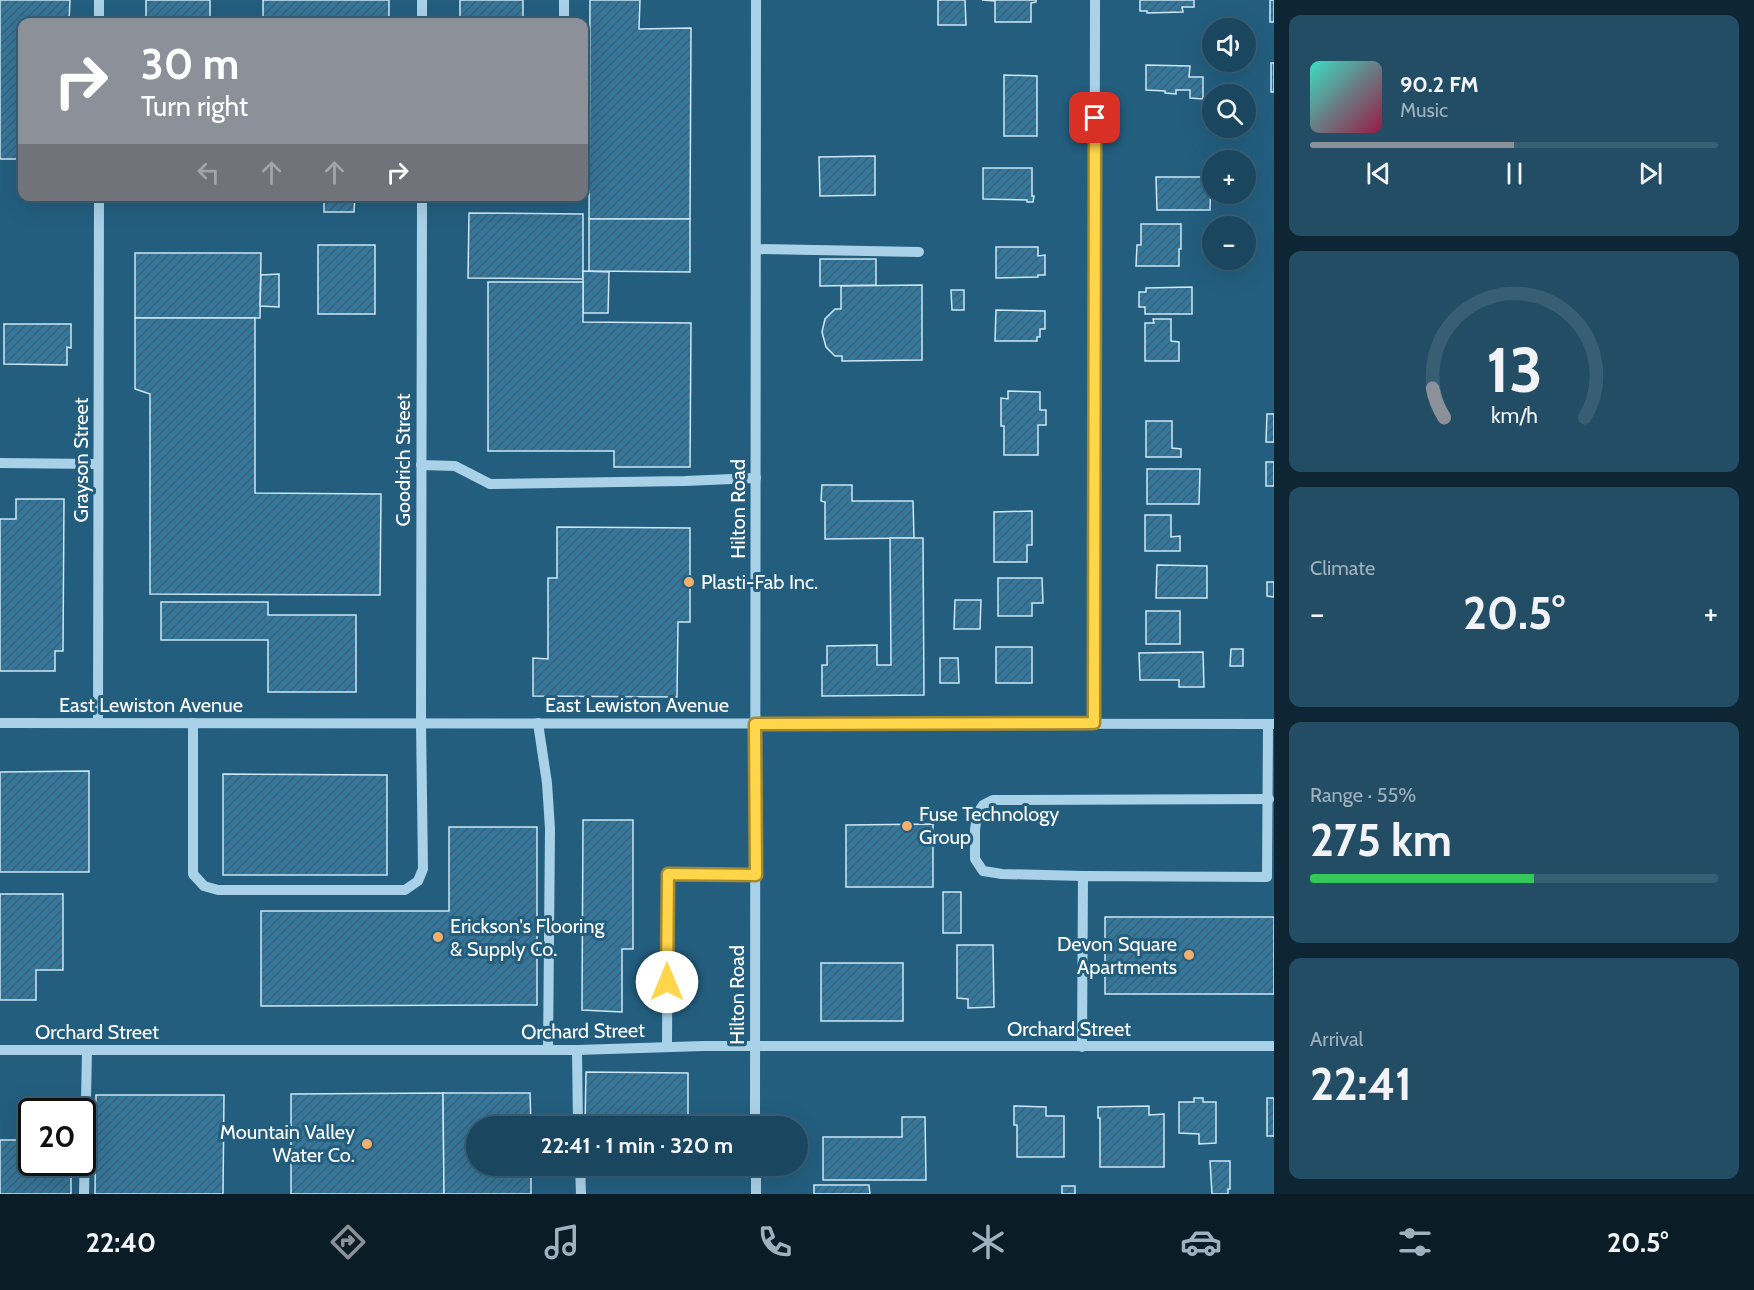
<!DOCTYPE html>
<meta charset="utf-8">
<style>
body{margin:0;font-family:Cabin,sans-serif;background:#234d65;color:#f1f3f6;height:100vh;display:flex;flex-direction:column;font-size:22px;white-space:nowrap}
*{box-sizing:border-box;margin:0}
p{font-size:20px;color:#9fb1bd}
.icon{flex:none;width:33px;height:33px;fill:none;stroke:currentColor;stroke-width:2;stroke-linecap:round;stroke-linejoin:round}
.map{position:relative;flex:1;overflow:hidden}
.side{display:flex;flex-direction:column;gap:15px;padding:15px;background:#0e2634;width:480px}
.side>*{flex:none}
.guide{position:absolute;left:18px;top:18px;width:570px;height:183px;border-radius:12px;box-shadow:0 6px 24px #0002,0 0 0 2px #385e74;background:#8c9099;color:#fff;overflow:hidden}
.buttons{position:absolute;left:1202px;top:18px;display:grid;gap:12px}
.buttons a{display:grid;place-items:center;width:54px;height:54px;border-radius:50%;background:#1a465f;box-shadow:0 6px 24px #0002,0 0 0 2px #385e74;font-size:30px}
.speed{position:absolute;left:18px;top:1098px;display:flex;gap:12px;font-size:30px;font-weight:700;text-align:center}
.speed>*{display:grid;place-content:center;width:78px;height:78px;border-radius:50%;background:#1a465f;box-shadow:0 6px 24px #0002,0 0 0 2px #385e74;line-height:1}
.speed .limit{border:3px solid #111;border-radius:9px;background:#fff;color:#111}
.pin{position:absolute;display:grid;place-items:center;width:51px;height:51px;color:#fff;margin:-26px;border-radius:12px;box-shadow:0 3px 9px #0006}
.me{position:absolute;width:66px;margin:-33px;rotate:0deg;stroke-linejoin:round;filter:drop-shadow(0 0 4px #0008)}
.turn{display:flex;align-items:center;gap:21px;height:126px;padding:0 24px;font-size:27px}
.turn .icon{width:78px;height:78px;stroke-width:2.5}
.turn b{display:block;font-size:42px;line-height:51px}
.lanes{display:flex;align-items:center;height:57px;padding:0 24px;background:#0003;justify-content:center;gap:30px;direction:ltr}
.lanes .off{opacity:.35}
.big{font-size:45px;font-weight:700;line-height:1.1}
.side .tile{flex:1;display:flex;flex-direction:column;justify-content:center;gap:9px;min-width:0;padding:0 21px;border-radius:12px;background:#234d65}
.side .dial{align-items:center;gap:0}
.dial svg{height:156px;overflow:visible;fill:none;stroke:#385e74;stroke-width:7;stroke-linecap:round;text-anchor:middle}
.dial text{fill:#f1f3f6;stroke:none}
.song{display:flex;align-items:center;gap:18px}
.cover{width:72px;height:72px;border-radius:9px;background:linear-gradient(135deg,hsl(170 70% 55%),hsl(340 70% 35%))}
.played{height:6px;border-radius:3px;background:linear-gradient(90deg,#8c9099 50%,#385e74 50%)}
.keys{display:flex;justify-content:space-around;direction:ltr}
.heat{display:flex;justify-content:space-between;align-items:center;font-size:33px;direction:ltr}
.charge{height:9px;border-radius:4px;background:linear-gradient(90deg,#34c759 55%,#385e74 0)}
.trip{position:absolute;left:466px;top:1116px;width:342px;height:60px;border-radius:30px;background:#1a465f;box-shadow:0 6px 24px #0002,0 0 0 2px #385e74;font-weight:700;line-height:60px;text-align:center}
.tabs{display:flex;height:96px;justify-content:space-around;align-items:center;background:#0a1c26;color:#9fb1bd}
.tabs .icon{width:42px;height:42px}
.tabs .current{color:#8c9099}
.tabs b{font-size:27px;color:#f1f3f6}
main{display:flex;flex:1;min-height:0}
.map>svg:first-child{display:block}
.building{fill:url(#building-hatch);stroke:#cce7f5;stroke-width:1.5}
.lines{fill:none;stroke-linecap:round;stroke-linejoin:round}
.minor{stroke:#a9d1e7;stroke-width:10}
.route-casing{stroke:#a68a30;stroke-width:15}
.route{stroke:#ffd54a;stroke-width:10}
.poi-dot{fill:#f2b06b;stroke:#235e7f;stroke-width:2}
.labels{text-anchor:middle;stroke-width:6;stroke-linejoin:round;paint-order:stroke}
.street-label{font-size:20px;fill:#fff;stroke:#235e7f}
.poi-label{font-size:20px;fill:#fff;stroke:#235e7f;text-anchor:start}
</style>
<main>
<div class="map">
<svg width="1274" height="1194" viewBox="0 0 1274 1194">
<defs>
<pattern id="building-hatch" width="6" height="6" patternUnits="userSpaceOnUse" patternTransform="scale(1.5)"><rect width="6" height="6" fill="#33779c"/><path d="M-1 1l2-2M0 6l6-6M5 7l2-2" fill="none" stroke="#415f70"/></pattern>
</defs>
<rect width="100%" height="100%" fill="#235e7f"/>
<g class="building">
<path d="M0,0H70L69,22H22V159H0Z"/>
<rect x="146" y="0" width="64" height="22"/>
<rect x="263" y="0" width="126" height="22"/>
<rect x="460" y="0" width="63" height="22"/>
<path d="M590,0H640L639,29L691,28L690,219H589Z"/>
<path d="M938,0H965L966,25H938Z"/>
<path d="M982,0H1036V2L1031,3V22H995V1Z"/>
<path d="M1140,0H1194V7H1182L1183,12L1147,13V11H1140Z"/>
<rect x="1270" y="0" width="4" height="22"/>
<rect x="1271" y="63" width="3" height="29"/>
<path d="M1146,65L1190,66L1189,77H1203V99L1190,98V90H1176V94L1165,93V91L1146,90Z"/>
<path d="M1004,75L1037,76V136H1004Z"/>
<path d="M875,156V195L820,196L819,157Z"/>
<path d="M983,168H1032V196H1034L1033,202H1027V200L983,199Z"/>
<path d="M1156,177H1211L1210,210H1157Z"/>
<path d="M324,196H355L354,212H324Z"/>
<path d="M469,213L583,214V279L468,278Z"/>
<path d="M589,219H690V272L589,271Z"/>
<path d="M1141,224H1181V249H1179V266H1136L1137,245H1141Z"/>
<rect x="318" y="245" width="57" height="69"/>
<path d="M996,247H1038V256L1045,255V275H1038V277L996,278Z"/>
<path d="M135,253H261L260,318H135Z"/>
<path d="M820,259H876V285L820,286Z"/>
<path d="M583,271L609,272L608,313H583Z"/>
<path d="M279,274V307L260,306L261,275Z"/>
<path d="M488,282H583V322L691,323L690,467H614V451H488Z"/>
<path d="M922,285V360L842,361V356H835L826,347L822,332L825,319L835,309H841V286Z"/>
<path d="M1192,287V314H1145V307H1139V292H1146V288Z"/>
<path d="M951,290H964V310H952Z"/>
<path d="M996,310L1045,311V329H1040V337H1037V341H995Z"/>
<path d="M135,318H255V493L381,494L380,595L150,594V394L135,389Z"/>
<path d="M1153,319H1171V341L1179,342V361H1145V323H1154Z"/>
<path d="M4,324H71V348L67,347V365L4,364Z"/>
<path d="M1008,391L1040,392V410H1046V425H1038V455H1004V426H1001V398L1008,399Z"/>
<path d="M1267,414H1274V442H1266Z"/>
<path d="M1146,421H1172V448L1181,449V457H1146Z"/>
<rect x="1266" y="462" width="8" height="24"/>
<path d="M1147,469H1200L1199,504H1147Z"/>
<path d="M822,485H852V501H913L914,538L825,539V502L821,501Z"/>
<path d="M16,499H64L63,651H55V671H0V519H16Z"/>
<path d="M1032,511V545H1027V562H994V512Z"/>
<path d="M1145,515H1171V537L1180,536V551H1145Z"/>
<path d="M557,527L690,528V622H678L677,697L533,696V658L548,659V578H557Z"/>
<path d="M890,538H923L924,695L822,696V665H827V646L877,645V665H891Z"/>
<path d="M1157,565L1207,566V598H1156Z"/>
<path d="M998,578H1042L1043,603H1032V616H998Z"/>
<path d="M1267,582H1274V597L1267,596Z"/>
<path d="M955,600H981L980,629H954Z"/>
<path d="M161,602H268V615H356V692H268V640H161Z"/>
<rect x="1146" y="611" width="34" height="33"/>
<rect x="996" y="647" width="36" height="36"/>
<path d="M1231,649H1243V666H1230Z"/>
<path d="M1203,652L1204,687H1179V680H1140L1139,653Z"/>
<path d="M940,658H958L959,683H940Z"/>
<path d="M89,771V872H0V772Z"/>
<path d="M223,774L387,775V875H223Z"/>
<path d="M583,820H633V949H622V1012L582,1010Z"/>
<path d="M933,824V887H846V825Z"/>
<path d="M449,827H537V1005L261,1006V911H449Z"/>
<rect x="943" y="892" width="18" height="41"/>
<path d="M0,894H63V970H36V1000H0Z"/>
<rect x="1105" y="917" width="169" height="77"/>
<path d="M957,945H993L994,1007L968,1008V999L957,998Z"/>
<rect x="821" y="963" width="82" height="58"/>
<path d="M586,1072L688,1073V1126H585Z"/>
<path d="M443,1093L444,1194H291V1094Z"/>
<path d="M443,1093H530L531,1126H477V1166H531V1194H444Z"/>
<path d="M96,1095H224L223,1194H95Z"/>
<path d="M1194,1098H1203V1102H1216V1143L1199,1144V1134L1179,1133V1102H1194Z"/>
<rect x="1267" y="1098" width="7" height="38"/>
<path d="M1014,1106L1046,1107V1116H1064V1157H1017V1125H1014Z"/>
<path d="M1149,1106V1115L1164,1114V1167H1100V1118H1098V1107Z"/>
<path d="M902,1117H925L926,1180H823V1137H902Z"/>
<path d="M0,1140H32V1162H71V1194H0Z"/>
<path d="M1210,1161H1230V1189H1228V1194H1212Z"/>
<path d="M814,1185H869L870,1194H814Z"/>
<rect x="1062" y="1186" width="13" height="8"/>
</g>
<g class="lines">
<g class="minor">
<path d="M99,22V0"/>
<path d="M422,22V0"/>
<path d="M564,22V0"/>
<path d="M757,249L919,252"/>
<path d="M0,463L98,464"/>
<path d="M421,465L455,466L490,484L685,481L756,478"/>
<path d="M0,723L1274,724"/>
<path d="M98,723L99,196"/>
<path d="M193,723V874L204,886L218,890H405L418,881L423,869L421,723L422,196"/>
<path d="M538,723L547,783L550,829L548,1050"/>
<path d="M1094,723L1095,0"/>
<path d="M1083,876L1002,874L983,871L975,859V830L977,814L983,805L993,800L1269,799"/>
<path d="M667,1047L668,874L756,875"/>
<path d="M1082,1047L1083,876L1267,877L1268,724"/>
<path d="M0,1050H577L704,1046H1274"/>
<path d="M577,1050L578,1126"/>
<path d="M755,1126L756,0"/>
<path d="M580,1166L581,1194"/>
<path d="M756,1166V1194"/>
<path d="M84,1194L87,1050"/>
</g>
</g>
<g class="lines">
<defs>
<path id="route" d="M667,982L668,874L756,875L755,724L1094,723L1095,118"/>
</defs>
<use href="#route" class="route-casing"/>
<use href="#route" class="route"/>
</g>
<g class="poi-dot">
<circle cx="689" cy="582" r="6"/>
<circle cx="907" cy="826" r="6"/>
<circle cx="438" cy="937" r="6"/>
<circle cx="1189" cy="955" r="6"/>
<circle cx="367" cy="1144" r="6"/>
</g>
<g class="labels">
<g class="street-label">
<text transform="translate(81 460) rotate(-90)" y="7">Grayson Street</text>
<text transform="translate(403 460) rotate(-90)" y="7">Goodrich Street</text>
<text transform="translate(738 509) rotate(-90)" y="7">Hilton Road</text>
<text x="151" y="712">East Lewiston Avenue</text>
<text x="637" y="712">East Lewiston Avenue</text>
<text transform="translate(737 995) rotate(-90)" y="7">Hilton Road</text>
<text x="1069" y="1036">Orchard Street</text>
<text transform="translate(583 1031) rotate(-1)" y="7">Orchard Street</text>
<text x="97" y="1039">Orchard Street</text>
</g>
<g class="poi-label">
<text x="701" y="589">Plasti-Fab Inc.</text>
<text x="919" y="821">Fuse Technology<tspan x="919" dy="23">Group</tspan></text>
<text x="450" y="933">Erickson's Flooring<tspan x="450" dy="23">&amp; Supply Co.</tspan></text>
<text x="1177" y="951" text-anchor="end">Devon Square<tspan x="1177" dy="23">Apartments</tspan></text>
<text x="355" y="1139" text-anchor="end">Mountain Valley<tspan x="355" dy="23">Water Co.</tspan></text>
</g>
</g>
</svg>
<div class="buttons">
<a><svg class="icon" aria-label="sound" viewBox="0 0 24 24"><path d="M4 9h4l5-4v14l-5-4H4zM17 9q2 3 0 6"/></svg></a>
<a><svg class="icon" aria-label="search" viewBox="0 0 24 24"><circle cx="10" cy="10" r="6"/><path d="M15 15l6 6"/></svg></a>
<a>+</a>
<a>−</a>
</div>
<div class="speed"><div class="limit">20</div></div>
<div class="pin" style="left:1095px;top:118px;background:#d93025"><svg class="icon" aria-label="arrive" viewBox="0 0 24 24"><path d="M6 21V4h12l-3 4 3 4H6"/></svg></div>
<svg class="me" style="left:667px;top:982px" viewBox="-20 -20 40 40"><circle r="19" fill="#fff"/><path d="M0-13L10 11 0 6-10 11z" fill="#ffd54a"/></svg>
<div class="trip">22:41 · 1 min · 320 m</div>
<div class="guide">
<div class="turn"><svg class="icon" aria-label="right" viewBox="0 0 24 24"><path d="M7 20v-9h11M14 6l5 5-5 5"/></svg><div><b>30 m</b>Turn right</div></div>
<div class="lanes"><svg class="icon off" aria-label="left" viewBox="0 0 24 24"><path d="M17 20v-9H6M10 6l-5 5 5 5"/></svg><svg class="icon off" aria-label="ahead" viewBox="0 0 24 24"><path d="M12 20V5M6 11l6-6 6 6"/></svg><svg class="icon off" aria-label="ahead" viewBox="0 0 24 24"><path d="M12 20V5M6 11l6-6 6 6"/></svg><svg class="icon" aria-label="right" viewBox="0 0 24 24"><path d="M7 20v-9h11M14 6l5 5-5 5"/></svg></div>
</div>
</div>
<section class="side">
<div class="tile">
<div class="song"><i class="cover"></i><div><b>90.2 FM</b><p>Music</p></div></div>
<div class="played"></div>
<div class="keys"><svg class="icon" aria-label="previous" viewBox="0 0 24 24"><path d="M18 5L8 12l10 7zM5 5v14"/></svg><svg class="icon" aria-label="pause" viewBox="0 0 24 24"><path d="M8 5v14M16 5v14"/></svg><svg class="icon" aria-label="next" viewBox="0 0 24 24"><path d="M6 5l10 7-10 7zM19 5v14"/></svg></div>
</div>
<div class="tile dial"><svg viewBox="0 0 100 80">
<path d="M14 69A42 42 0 1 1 86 69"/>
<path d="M14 69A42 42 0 0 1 8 54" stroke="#8c9099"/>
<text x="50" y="56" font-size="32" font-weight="700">13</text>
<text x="50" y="72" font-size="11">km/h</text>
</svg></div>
<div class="tile"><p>Climate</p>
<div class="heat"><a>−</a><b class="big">20.5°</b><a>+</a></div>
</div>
<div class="tile"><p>Range · 55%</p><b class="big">275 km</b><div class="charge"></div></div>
<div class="tile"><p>Arrival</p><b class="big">22:41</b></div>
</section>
</main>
<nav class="tabs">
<b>22:40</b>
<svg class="icon current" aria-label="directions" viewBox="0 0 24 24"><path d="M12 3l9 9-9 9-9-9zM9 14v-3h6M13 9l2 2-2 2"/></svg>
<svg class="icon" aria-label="music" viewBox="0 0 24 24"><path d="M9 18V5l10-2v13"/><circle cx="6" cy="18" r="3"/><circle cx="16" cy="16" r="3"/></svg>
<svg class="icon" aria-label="phone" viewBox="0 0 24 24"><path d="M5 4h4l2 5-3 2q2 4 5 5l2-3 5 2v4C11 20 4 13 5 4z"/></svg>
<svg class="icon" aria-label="climate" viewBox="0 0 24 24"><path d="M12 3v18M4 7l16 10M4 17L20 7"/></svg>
<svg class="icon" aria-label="car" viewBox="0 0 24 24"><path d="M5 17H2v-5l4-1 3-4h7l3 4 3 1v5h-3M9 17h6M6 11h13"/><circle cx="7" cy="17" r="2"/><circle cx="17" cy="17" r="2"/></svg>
<svg class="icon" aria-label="filters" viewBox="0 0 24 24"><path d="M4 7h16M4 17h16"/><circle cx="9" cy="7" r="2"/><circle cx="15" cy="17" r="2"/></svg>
<b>20.5°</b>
</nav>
